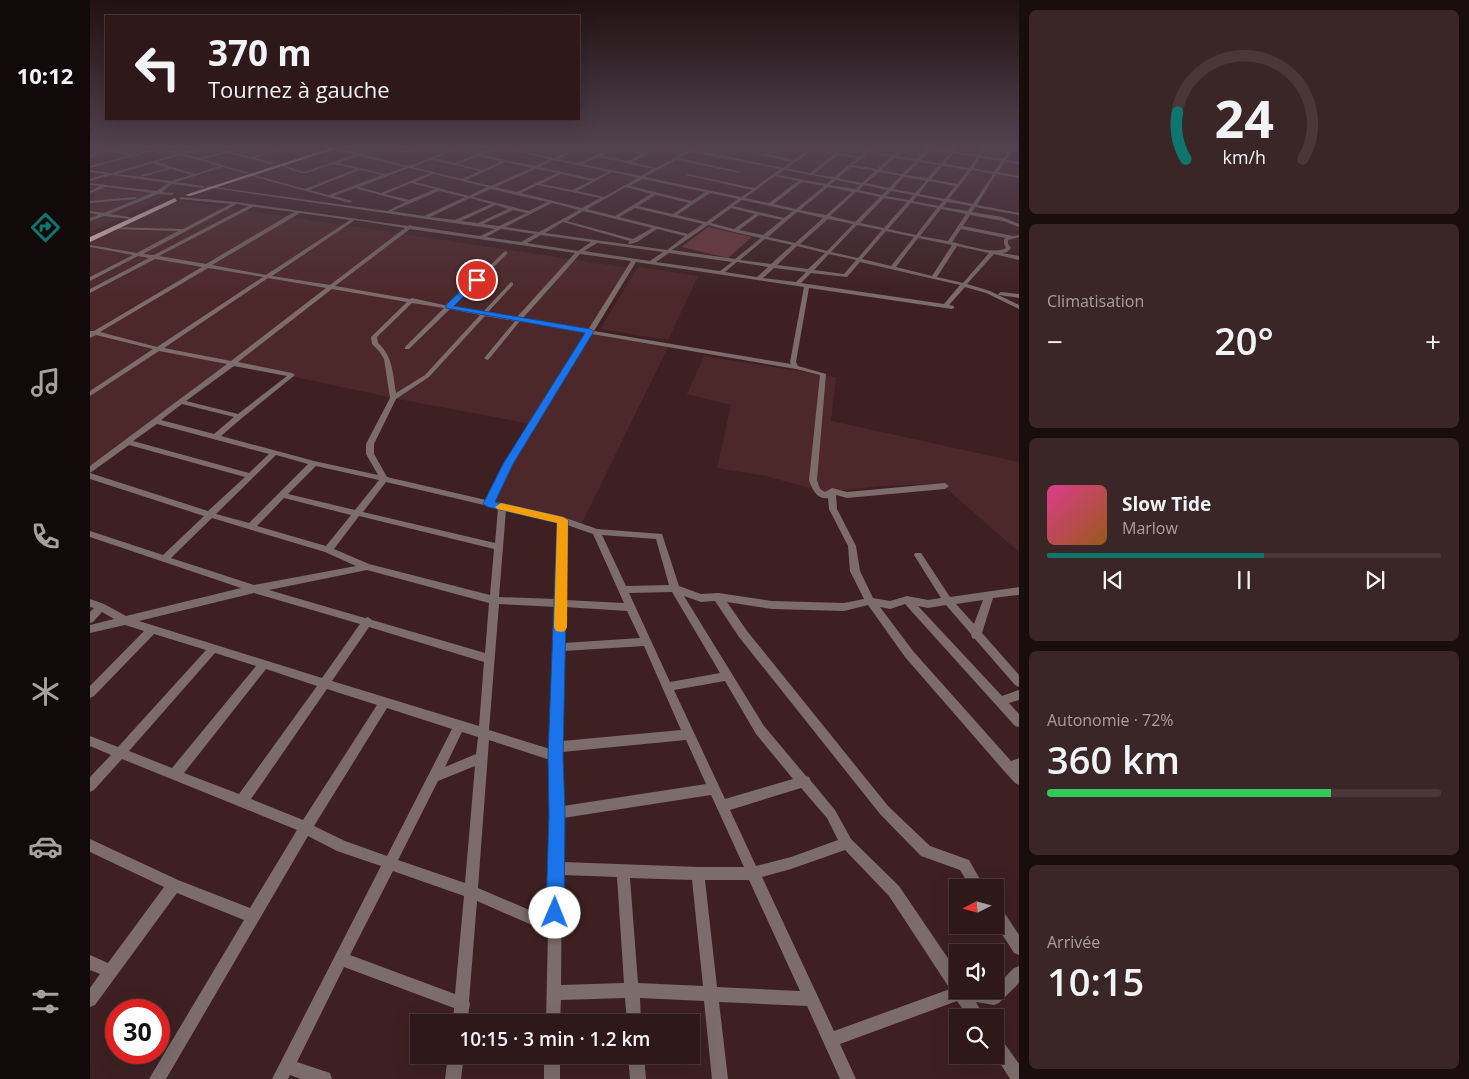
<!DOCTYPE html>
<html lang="fr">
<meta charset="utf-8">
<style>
body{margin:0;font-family:"Open Sans",sans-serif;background:#3a2527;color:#f1f3f6;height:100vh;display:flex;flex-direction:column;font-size:19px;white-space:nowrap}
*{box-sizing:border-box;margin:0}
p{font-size:16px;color:#a7a0a2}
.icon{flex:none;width:28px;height:28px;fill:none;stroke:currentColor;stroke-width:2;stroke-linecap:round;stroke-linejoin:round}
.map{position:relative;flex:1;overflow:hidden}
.side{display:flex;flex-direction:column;gap:10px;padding:10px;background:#190d0e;width:450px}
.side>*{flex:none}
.top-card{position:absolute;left:15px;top:15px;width:475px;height:105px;border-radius:0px;box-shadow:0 5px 20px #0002,0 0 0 1px #493739;background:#2e181a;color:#f1f3f6;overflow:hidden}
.needle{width:32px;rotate:264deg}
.fabs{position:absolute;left:859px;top:879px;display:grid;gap:10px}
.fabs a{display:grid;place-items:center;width:55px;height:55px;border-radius:0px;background:#2e181a;box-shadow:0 5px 20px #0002,0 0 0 1px #493739;font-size:25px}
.speed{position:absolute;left:15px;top:999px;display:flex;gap:10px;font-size:25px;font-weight:700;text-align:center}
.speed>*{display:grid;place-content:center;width:65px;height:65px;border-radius:50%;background:#2e181a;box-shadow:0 5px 20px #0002,0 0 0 1px #493739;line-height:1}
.speed .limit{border:8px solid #d22;background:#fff;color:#111}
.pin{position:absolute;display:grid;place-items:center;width:42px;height:42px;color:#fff;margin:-21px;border:2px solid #fff;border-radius:50%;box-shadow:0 1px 5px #0007}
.me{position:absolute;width:55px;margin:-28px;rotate:1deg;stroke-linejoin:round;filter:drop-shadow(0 0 4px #0008)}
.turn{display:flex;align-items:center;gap:18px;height:105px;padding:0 20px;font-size:22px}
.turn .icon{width:65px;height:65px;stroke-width:2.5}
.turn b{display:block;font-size:35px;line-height:42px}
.big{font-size:38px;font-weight:600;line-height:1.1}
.side .card{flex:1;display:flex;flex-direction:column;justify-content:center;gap:8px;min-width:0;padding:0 18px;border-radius:8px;background:#3a2527}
.side .dial{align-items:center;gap:0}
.dial svg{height:130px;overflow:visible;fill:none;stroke:#493739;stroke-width:7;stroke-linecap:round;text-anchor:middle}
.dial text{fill:#f1f3f6;stroke:none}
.song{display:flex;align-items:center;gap:15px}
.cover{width:60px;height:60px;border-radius:8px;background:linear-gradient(135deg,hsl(330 70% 55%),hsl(30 70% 35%))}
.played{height:5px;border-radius:2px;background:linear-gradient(90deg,#0f766e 55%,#493739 55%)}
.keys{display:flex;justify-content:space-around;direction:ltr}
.heat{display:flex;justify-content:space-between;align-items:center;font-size:28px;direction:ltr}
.charge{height:8px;border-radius:4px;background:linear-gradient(90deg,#34c759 72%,#493739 0)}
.trip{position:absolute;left:320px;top:1014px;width:290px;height:50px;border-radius:0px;background:#2e181a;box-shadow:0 5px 20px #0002,0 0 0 1px #493739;font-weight:600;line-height:50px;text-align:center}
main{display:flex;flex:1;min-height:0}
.tabs{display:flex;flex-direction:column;width:90px;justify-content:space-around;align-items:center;background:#120a0a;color:#a7a0a2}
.tabs .icon{width:35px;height:35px}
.tabs .on{color:#0f766e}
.tabs b{font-size:22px;color:#f1f3f6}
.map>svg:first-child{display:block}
.built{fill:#4d282a}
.green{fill:#6d383c}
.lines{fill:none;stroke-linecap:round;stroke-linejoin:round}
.minor{fill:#7c6c6c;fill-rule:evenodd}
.highway{fill:#f0c8c9;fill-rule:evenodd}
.route{fill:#1a73e8;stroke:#114b97}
.slow{fill:#f59e0b}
</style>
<main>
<nav class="tabs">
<b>10:12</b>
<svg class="icon on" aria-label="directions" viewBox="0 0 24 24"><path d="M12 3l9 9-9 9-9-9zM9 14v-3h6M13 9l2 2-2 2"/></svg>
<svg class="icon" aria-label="music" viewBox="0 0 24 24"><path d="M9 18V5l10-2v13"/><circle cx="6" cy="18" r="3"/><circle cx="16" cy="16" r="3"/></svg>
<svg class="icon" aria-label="phone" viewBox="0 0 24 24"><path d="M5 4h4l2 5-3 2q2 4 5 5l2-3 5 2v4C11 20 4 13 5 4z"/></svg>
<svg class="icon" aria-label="climate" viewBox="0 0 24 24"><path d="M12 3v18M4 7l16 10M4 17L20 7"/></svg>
<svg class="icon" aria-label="car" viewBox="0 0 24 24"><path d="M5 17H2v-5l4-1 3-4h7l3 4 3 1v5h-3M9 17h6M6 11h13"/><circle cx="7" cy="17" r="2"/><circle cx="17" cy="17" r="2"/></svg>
<svg class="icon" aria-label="filters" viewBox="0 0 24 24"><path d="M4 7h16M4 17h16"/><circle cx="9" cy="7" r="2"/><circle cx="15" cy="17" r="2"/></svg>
</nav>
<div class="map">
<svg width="929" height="1079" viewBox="0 0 929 1079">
<rect width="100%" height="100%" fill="#3e2022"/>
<g class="built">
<path d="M0,187L74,195L61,204L0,232Z"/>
<path d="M81,201H94L539,268L500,331L579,345L491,525L398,504L441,424L303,398L144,364L0,470V239Z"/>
<path d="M548,267L608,276L578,340L510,329Z"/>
<path d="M614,356L746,377L741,421L929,462V552L851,484L792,486L734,492L676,476L627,468L641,405L597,394Z"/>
</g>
<path class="green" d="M618,227L662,237L638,258L592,247Z"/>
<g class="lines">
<g class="minor">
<path d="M14,148H19L41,155L67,148H73L91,153L110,148H115L95,154L109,158L147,148H152L141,152L161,157L190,148H195L165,158L185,163L184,165L137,153L113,159L159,173L157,174L133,167L86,182L113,186L114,188L82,184L72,192L83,193V195L68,194L19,214L40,217V219L14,216L0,221V218L9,215L0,213V211L14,213L62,193L16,187L0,193V191L10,186L0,185V183L67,191L78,183L21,175L0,181V179L15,174L0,172V170L21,173L87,154L70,149L0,168V166L37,156L22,151L0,157V155L19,150ZM91,155L129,166L105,174L67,162ZM63,163L77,168L51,175L52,177L27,174ZM81,169L101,175L81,181L52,177Z"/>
<path d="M240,148H246L269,153L318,166L366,148H371L345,158L364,163L403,148H408L392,155L445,166L460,159L411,148H417L464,158L485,148H490L468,159L489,163L521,148H531L556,153L566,148H571L542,162L566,168L596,151L583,148L601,149L693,168L701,162L640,148H646L674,154L684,148H688L678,154L704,160L721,148L769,157L774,152L752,148L777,151L780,148H784L780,151L803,155L811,148H815L807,156L827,159L837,149L834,148L861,151L864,148H868L865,152L888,155L893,148H897L892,156L913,159L920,148H924L916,160L929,162V164L915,162L908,172L929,176V178L906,174L887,205L929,213V215L885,207L882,212L912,217L929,224V227L913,221L880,215L873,226L923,236L929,235V237L918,240V244L921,248L917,252L912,253L929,256V260L904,254L877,284L900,291L929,305V309L896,293L875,287L859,305L864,306V308L862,309L719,288L706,362L708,366L736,374L727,480L730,489L735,492L742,488L757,492L855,483L859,486L855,489L757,498L746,495L747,509L766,546L770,571L783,598L800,601L817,596L838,600L851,598L824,555L825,553H831L860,597L929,587V595L903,598L892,633L929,675V687L925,685L885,639L882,638L881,634L856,605L838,608L828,606L912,696L929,690V700L919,703L929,714V727L925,726L815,604L800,609L790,607L823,651L921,761L929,758V785L925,783L915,772L815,657L778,605L754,611L682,609L637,602L657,631L798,806L840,846L879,860L895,888H881L870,870L831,856L790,814L649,637L625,601L611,602L594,596L674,726L716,776L719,777L721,781L745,810L761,839L809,886L868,973V990H905V987L924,968L929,966V983L909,1003L904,1005L886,1002L895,1018H879L867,1001L750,1044L766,1079H750L717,1006L629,1002L638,1079H622L614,1001L550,998L551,1022H537L535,998L471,1000L470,1022H456L458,932L387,901L379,1001L380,1004L379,1009L377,1022H363L364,1008L254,967L207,1062L240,1073L242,1079H211L200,1075L198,1079H182L291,866L247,851L218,836L76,1079H59L154,920L87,893L5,1005L0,1007V988L10,974L0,970V955L18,963L74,887L0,852V839L88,880L160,908L207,830L32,759L4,790L0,792V777L21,755L0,746V736L28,747L116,650L64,634L4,696L0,698V686L54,631L35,625L0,633V625L24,619L12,612L3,622L0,623V612L4,608L0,607V599L14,604L36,616L151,588L0,537V531L73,555L114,516L0,479V473L118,511L155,477L39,445L0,473V466L137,364L69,351L0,396V391L63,349L6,335L0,338V331H4L112,267L65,259L0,293V289L59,258L48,256L0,281V277L43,255L0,247V245L47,253L88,231L24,229H22V227L93,229L141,204L89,199L91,197L146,202L318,226L320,225L322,226L390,236L405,229L116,187L118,186L297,211L316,202L265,188L244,196L262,201L260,203L158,175L160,174L215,189L266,169L244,164L214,174L187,165L190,164L214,172L264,155ZM526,148L527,149L552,154L538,161L511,156ZM722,150L744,154L720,173L697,168ZM840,150L860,153L851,163L831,160ZM600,152L690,169L664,188L598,174L596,175L662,190L651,197L555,177L586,160L650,173L652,172L589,158ZM778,153L801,157L787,169L763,165ZM863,153L887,157L880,168L855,164ZM748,155L767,158L744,177L724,174ZM268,156L315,167L296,174L248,163ZM388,156L411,161L392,170L368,164ZM508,157L563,169L551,176L493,164ZM805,158L825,161L812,174L791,170ZM890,158L911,161L904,172L883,168ZM341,160H342L389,171L372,179L323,167ZM464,160L518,172L504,179L449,167ZM416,162L441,168L401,186L376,180ZM829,162L849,165L837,178L816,175ZM853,166L878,170L867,184L841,179ZM761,167L785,171L772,183L748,178ZM319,168L340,173L291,193L269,187ZM446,169L467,173L427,192L405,187ZM270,170L292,175L239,195L219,190ZM694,170L742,179L736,184L688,175ZM882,170L903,174L883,204L859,199ZM522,172L548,178L514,197L487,191ZM789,172L810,176L799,188L776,183ZM344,174L397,187L379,196L325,182ZM471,174L501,181L482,190L451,184ZM685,176L708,181L679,203L655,198ZM814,177L836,181L825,193L803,189ZM552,179L615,192L602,201L540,186ZM746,180L770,185L765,189L740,185ZM839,181L865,186L855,199L829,194ZM712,182L734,186L706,209L684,204ZM321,183L345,189L319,200L295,194ZM448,185L510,198L492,208L431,193ZM774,185L797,190L792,195L769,190ZM536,187L561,194L525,216L497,209ZM738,187L762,192L736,215L710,210ZM401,189L457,202L439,211L383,197ZM349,191L375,197L334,216L302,211ZM801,191L823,195L819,200L796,196ZM766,192L790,197L765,222L740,216ZM620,193L648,199L616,222L587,215ZM566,195L599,203L583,214L548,206ZM827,196L853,201L849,206L823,201ZM380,198L401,204L365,220L340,217ZM794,198L817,202L794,228L770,223ZM652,200L703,211L694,218L643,206ZM857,202L881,206L878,211L853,207ZM462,203L489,210L449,232L415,227ZM821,203L847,208L826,235L798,229ZM147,204L158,206L64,255L53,254ZM406,205L418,209L388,223L371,221ZM163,207L204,212L116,264L69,256ZM545,208L613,224L598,234L529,217ZM641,208L665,214L644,229L621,223ZM851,209L876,214L858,241L830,236ZM423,210L436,213L409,226L393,224ZM493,211L562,228L543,239L477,221ZM707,212L733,218L705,243L678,237ZM210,213L260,220L176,275L122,265ZM669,215L692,220L673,235L649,230ZM738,219L763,224L737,251L710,244ZM265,220L315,228L240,285L182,276ZM473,222L540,241L538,243L540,244L547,242L567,229L595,236L577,250L455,233ZM618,225L644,232L671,238L645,259L582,250ZM767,225L792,230L768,258L741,252ZM320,229L485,253L427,317L398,312L423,285V283L421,282L393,312L363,307L417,254L418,253L415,251L358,306L322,298L320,299L245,286ZM411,229L445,234L431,242L396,237ZM871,229L916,238L914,239V244L916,248C904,255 876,245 862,242ZM796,231L824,237L801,266L772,259ZM451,235L501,242L488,251L437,243ZM828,238L862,245L842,276L806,267ZM675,239L702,245L681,264L650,260ZM507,243L573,252L560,261L494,251ZM707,246L735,253L718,269L687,265ZM867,246L899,253L873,283L847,277ZM579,253L642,262L630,271L566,262ZM490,254L541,261L498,330L433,318ZM739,254L766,260L754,274L724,270ZM546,262L714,287L700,362L701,364L504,331ZM647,262L678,267L667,277L635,272ZM770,262L870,285L854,304L711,283L721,273L757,277ZM118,268L173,277L67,347L10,332ZM684,268L716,272L706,282L673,278ZM178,278L236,288L141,361L74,348ZM242,289L317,302L281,337L282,344L289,351L294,359L300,398L276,444V454L288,475L224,461L131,436L152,418L205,375L202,373L148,362ZM322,303L354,308L315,347V349H319L360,309L390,315L335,375L306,393C303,375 303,356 288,343L287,337ZM395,316L425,321L395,357L394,358L397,360L399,359L430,321L496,333L414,464L396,500L297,477L284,454V444L306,399L339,377ZM502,334L706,369L730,375L719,480C722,489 727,500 738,498L739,509L758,546L760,571L774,599L754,603L682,601L628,593L611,594L589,586L572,534L507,529L473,517L403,501L422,464ZM144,366L197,376L148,414L96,401ZM92,404L144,417L124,434L71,420ZM67,424L179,454L159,473L43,441ZM186,455L218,464L159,523L126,514ZM226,466L289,480L265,510L198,494ZM296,482L394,505L398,507L408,508L405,543L273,512ZM194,498L261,515L236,546L167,526ZM416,510L469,522L466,599L409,597ZM269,516L404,549L400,595L279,564L244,549ZM122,518L235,552L266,566L164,585L81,558ZM477,525L503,534L534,603L475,600ZM512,535L566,539L579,585L536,586ZM277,570L399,603L395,653L282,620L278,617L275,618L179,590ZM582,592L630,673L580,682L539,593ZM164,593L270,624L232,678L49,621ZM893,600L884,624L866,604ZM409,604L466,607L460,749L399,730ZM475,607L537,611L550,638L474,643ZM279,627L394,662L389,726L242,681ZM554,646L591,730L472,741L474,651ZM125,653L166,666L82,768L39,751ZM176,669L227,686L149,794L94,773ZM635,681L666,734L703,779L635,799L584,690ZM237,689L287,705L213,820L161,799ZM297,708L362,729L297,856L255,841L224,826ZM372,732L388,737L386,754L355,767ZM399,740L460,760L461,813L458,918L388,888ZM596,740L616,784L473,806L472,752ZM385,766L375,883L308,860L348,781ZM711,788L737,818L748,840L701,857L666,866L640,810ZM621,795L654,867H608L473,862V818ZM755,850L799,896L860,989L744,1031L672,877L701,869ZM303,871L374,896L365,994L260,955ZM472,875L527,877L534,983L471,985ZM540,878L602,880L613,986L548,983ZM615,880H659L710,991L627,987Z"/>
<path d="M295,148L317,151L326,148H331L317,153Z"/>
<path d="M45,197L47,199L0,203V201Z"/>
<path d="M911,292L929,294V298L909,295L908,294Z"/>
<path d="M905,904L910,906L929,935V955L924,953L905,923Z"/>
<path d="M905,1034L910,1037L929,1064V1079H920L905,1055Z"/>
<path d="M358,1055H374L371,1079H355Z"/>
<rect x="454" y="1055" width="16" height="24"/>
<path d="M538,1055H554L556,1079H540Z"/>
</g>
<g class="highway">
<path d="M240,148H248L100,196L95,195Z"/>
<path d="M85,198L87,201L0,242V237Z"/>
</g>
</g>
<linearGradient id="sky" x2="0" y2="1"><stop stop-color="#221213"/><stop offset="0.49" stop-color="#52424f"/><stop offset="1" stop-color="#52424f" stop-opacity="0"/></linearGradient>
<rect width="929" height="299" fill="url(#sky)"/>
<path class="route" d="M384,278L390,280L364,306L500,329L504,331L423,464L405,502L473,517L478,520L473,756L475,813L474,913L471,919L465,922L459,919L456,913L459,813L458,756L467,523L398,507L393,504L413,464L495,333L356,308V305Z"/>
<path class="slow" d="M411,503L473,517L478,520L477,627L475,631L471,632L466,631L464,627L467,523L407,509L405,507Z"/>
</svg>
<div class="fabs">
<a><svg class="needle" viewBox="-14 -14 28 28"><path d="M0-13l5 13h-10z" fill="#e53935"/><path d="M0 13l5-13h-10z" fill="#a7a0a2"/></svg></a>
<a><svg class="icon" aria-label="sound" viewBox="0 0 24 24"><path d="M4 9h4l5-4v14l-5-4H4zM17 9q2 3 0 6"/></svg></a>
<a><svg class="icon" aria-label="search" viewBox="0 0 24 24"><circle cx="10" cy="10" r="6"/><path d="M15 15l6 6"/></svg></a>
</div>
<div class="speed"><div class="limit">30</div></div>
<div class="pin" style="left:387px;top:280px;background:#d93025"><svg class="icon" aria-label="arrive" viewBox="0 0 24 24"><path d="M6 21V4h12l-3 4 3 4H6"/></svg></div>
<svg class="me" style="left:465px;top:913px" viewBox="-20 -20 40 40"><circle r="19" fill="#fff"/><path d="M0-13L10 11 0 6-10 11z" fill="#1a73e8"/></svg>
<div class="trip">10:15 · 3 min · 1.2 km</div>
<div class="top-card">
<div class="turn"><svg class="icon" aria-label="left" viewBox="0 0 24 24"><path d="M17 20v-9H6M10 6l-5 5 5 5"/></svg><div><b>370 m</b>Tournez à gauche</div></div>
</div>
</div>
<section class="side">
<div class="card dial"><svg viewBox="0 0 100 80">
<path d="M14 69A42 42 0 1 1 86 69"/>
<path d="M14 69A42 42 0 0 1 9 40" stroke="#0f766e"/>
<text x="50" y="56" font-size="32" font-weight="700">24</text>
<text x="50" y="72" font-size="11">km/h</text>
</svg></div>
<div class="card"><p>Climatisation</p>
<div class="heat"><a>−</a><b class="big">20°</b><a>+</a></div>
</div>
<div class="card">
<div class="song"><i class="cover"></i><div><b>Slow Tide</b><p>Marlow</p></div></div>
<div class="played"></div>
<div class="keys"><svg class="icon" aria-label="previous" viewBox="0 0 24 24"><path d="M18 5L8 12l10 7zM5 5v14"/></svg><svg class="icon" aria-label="pause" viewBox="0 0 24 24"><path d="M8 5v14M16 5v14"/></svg><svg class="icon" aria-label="next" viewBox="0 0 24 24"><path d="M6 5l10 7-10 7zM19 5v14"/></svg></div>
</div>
<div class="card"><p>Autonomie · 72%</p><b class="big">360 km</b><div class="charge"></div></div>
<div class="card"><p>Arrivée</p><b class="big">10:15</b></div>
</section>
</main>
